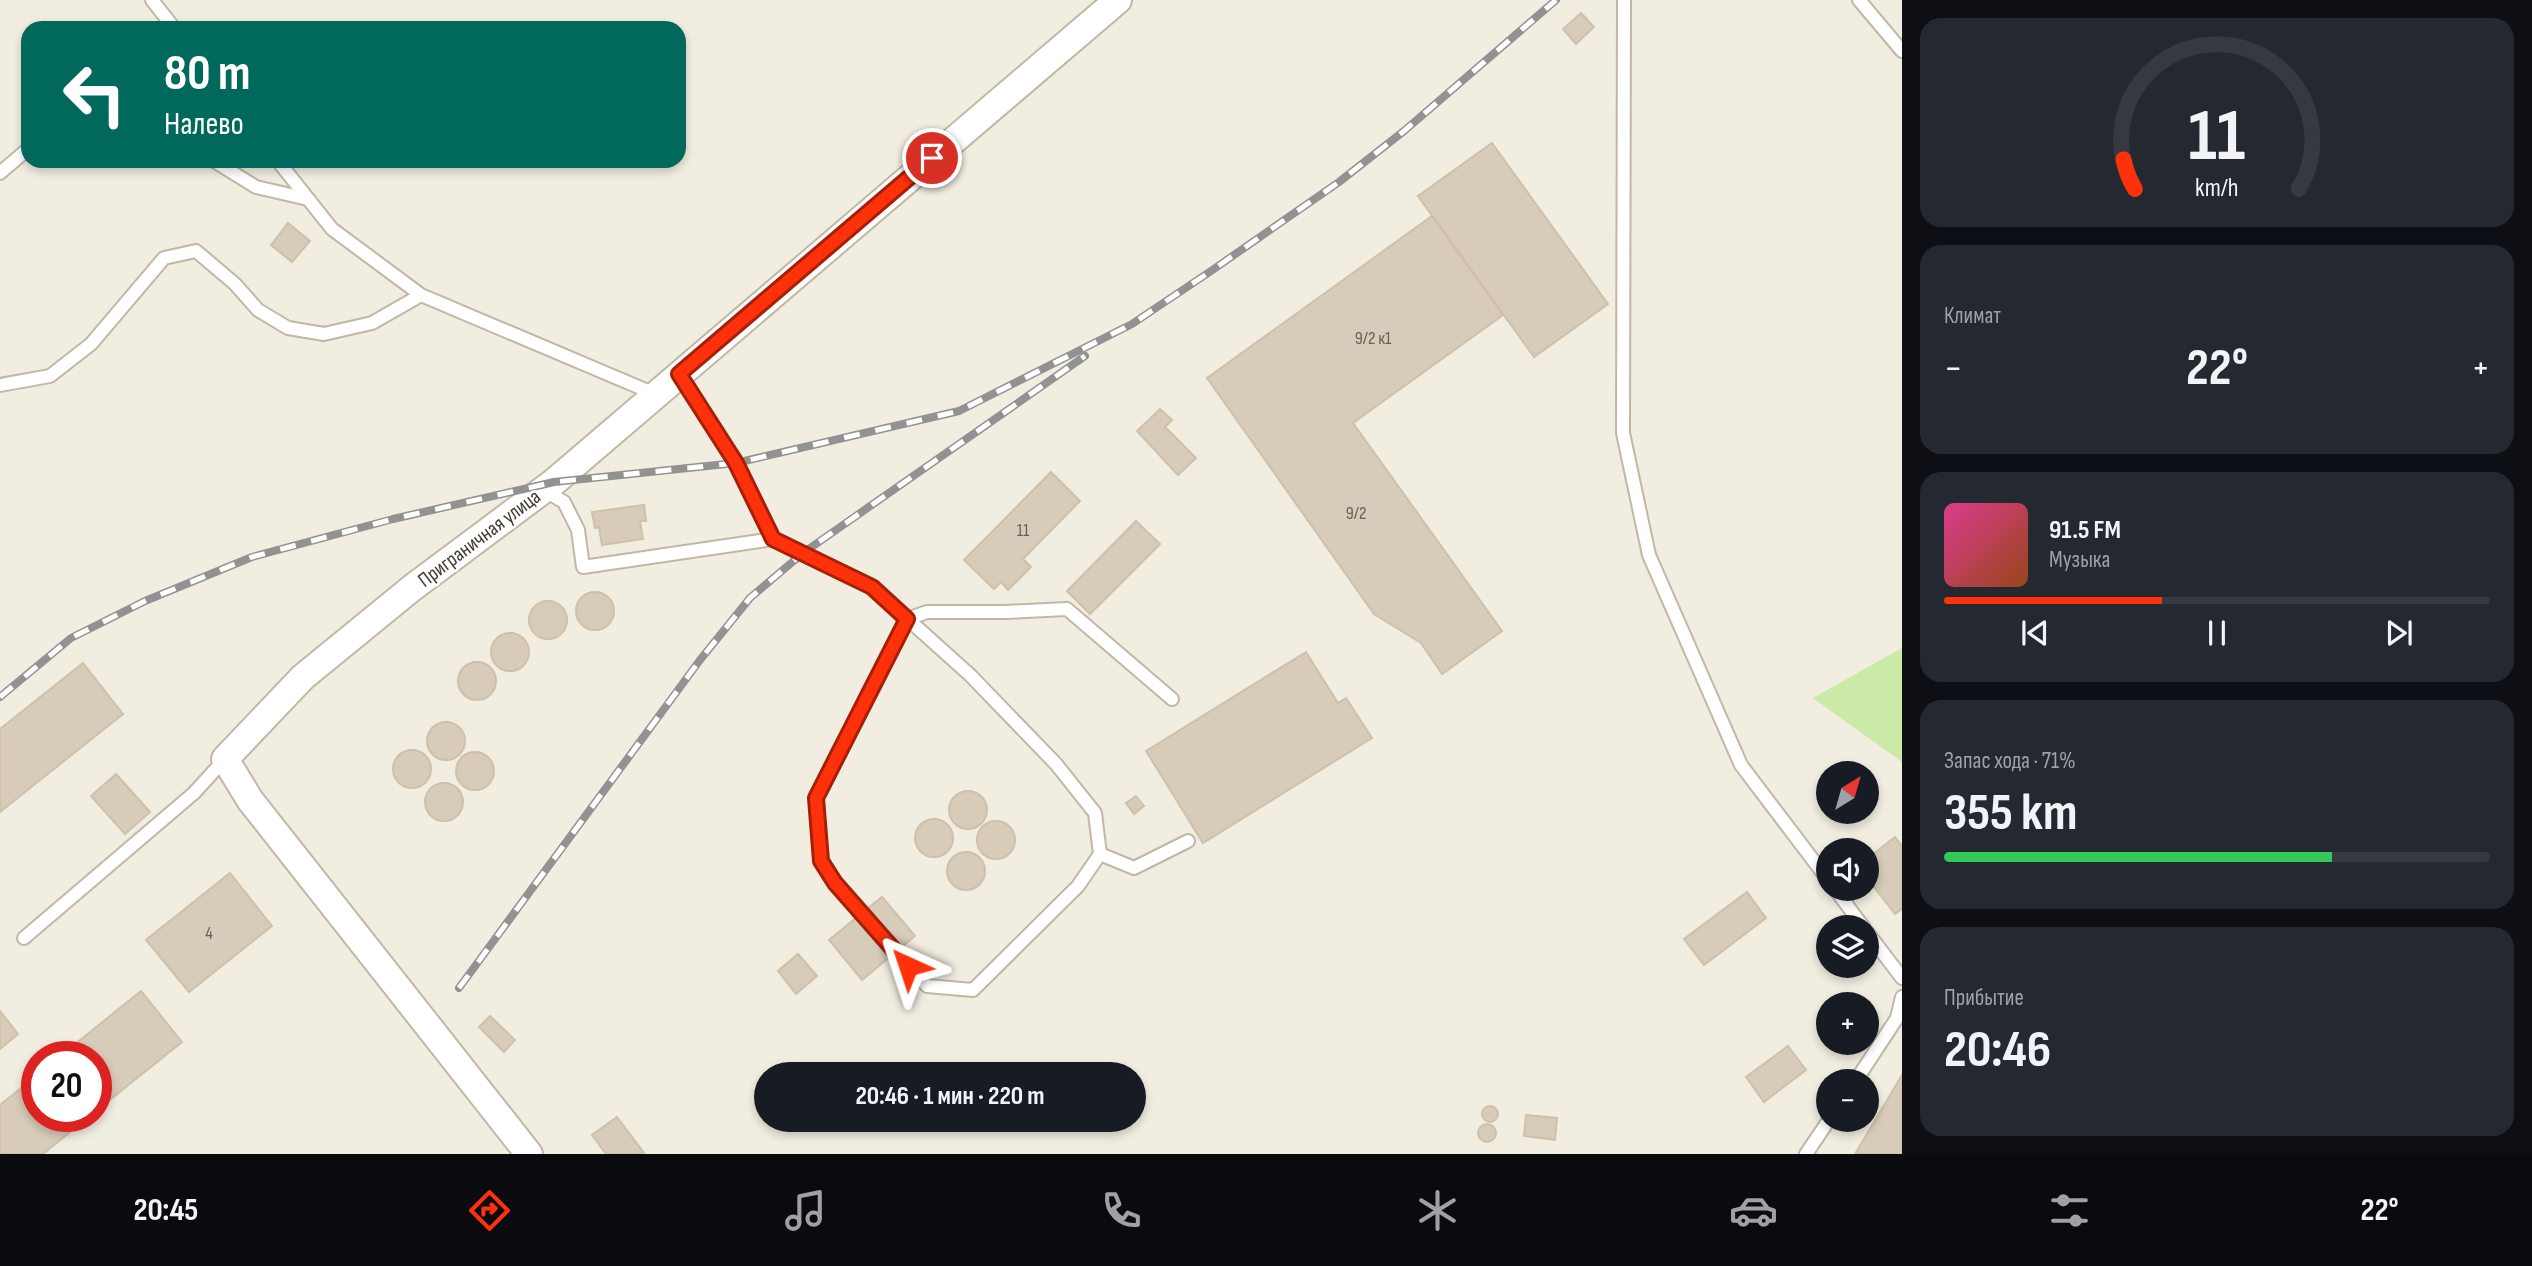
<!DOCTYPE html>
<html lang="ru">
<meta charset="utf-8">
<style>
body{margin:0;font-family:"Sofia Sans Condensed",sans-serif;background:#242831;color:#f1f3f6;height:100vh;display:flex;flex-direction:column;font-size:26px;white-space:nowrap}
*{box-sizing:border-box;margin:0}
p{font-size:23px;color:#9ea1a6}
.icon{flex:none;width:38px;height:38px;fill:none;stroke:currentColor;stroke-width:2;stroke-linecap:round;stroke-linejoin:round}
.map{position:relative;flex:1;overflow:hidden}
.details{display:flex;flex-direction:column;gap:18px;padding:18px;background:#0d0f14;width:630px}
.details>*{flex:none}
.banner{position:absolute;left:21px;top:21px;width:665px;height:147px;border-radius:21px;box-shadow:0 4px 10px #0003;background:#00695c;color:#fff;overflow:hidden}
.needle{width:46px;rotate:37deg}
.tools{position:absolute;left:1816px;top:761px;display:grid;gap:14px}
.tools a{display:grid;place-items:center;width:63px;height:63px;border-radius:50%;background:#171b24;box-shadow:0 4px 10px #0003;font-size:35px}
.speed{position:absolute;left:21px;top:1041px;display:flex;gap:14px;font-size:35px;font-weight:700;text-align:center}
.speed>*{display:grid;place-content:center;width:91px;height:91px;border-radius:50%;background:#171b24;box-shadow:0 4px 10px #0003;line-height:1}
.speed .limit{border:10px solid #d22;background:#fff;color:#111}
.pin{position:absolute;display:grid;place-items:center;width:60px;height:60px;color:#fff;margin:-30px;border:4px solid #fff;border-radius:50%;box-shadow:0 2px 7px #0007}
.me{position:absolute;width:77px;margin:-38px;rotate:318deg;stroke-linejoin:round;filter:drop-shadow(0 0 5px #0008)}
.turn{display:flex;align-items:center;gap:24px;height:147px;padding:0 28px;font-size:32px}
.turn .icon{width:91px;height:91px;stroke-width:2.5}
.turn b{display:block;font-size:49px;line-height:60px}
.big{font-size:52px;font-weight:700;line-height:1.1}
.details .tile{flex:1;display:flex;flex-direction:column;justify-content:center;gap:10px;min-width:0;padding:0 24px;border-radius:21px;background:#242831}
.details .dial{align-items:center;gap:0}
.dial svg{height:182px;overflow:visible;fill:none;stroke:#363941;stroke-width:7;stroke-linecap:round;text-anchor:middle}
.dial text{fill:#f1f3f6;stroke:none}
.song{display:flex;align-items:center;gap:21px}
.cover{width:84px;height:84px;border-radius:10px;background:linear-gradient(135deg,hsl(330 70% 55%),hsl(20 70% 35%))}
.played{height:7px;border-radius:4px;background:linear-gradient(90deg,#ff310b 40%,#363941 40%)}
.keys{display:flex;justify-content:space-around;direction:ltr}
.heat{display:flex;justify-content:space-between;align-items:center;font-size:38px;direction:ltr}
.charge{height:10px;border-radius:5px;background:linear-gradient(90deg,#34c759 71%,#363941 0)}
.trip{position:absolute;left:754px;top:1062px;width:392px;height:70px;border-radius:35px;background:#171b24;box-shadow:0 4px 10px #0003;font-weight:700;line-height:70px;text-align:center}
.dock{display:flex;height:112px;justify-content:space-around;align-items:center;background:#090b0e;color:#9ea1a6}
.dock .icon{width:49px;height:49px}
.dock .current{color:#ff310b}
.dock b{font-size:32px;color:#f1f3f6}
main{display:flex;flex:1;min-height:0}
.map>svg:first-child{display:block}
.green{fill:#cbe9a7}
.building{fill:#d7cbb9;stroke:#cfc0a9;stroke-width:2}
.lines{fill:none;stroke-linecap:round;stroke-linejoin:round}
.service-casing{stroke:#c0b7a7;stroke-width:16}
.minor-casing{stroke:#c0b7a7;stroke-width:30}
.service{stroke:#fff;stroke-width:12}
.minor{stroke:#fff;stroke-width:26}
.rail-casing{stroke:#929292;stroke-width:8}
.rail{stroke:#fff;stroke-width:5;stroke-dasharray:16;stroke-linecap:butt}
.route-casing{stroke:#a62007;stroke-width:18}
.route{stroke:#ff310b;stroke-width:12}
.labels{text-anchor:middle;stroke-width:5;stroke-linejoin:round;paint-order:stroke}
.number-label{font-size:18px;fill:#686054}
.street-label{font-size:21px;fill:#433c32;stroke:#fff}
</style>
<main>
<div class="map">
<svg width="1902" height="1154" viewBox="0 0 1902 1154">
<rect width="100%" height="100%" fill="#f2ede1"/>
<path class="green" d="M1902,648V762L1813,698Z"/>
<g class="building">
<path d="M1581,13L1594,27L1576,44L1563,29Z"/>
<path d="M1492,143L1608,304L1534,357L1418,196Z"/>
<path d="M1432,216L1503,315L1353,423L1502,631L1442,674L1421,643L1374,614L1207,378Z"/>
<path d="M288,223L310,241L292,262L271,245Z"/>
<path d="M1160,409L1172,420L1165,427L1196,458L1178,475L1137,431Z"/>
<path d="M1051,472L1080,501L1023,559L1031,567L1008,590L1001,582L994,589L964,560Z"/>
<path d="M644,505L646,521H640L643,539L602,545L599,527L595,528L592,512Z"/>
<path d="M1136,521L1160,544L1090,614L1067,591Z"/>
<circle cx="595" cy="611" r="19"/>
<circle cx="548" cy="620" r="19"/>
<circle cx="510" cy="652" r="19"/>
<path d="M1306,652L1338,703L1346,698L1372,738L1203,843L1146,751Z"/>
<circle cx="477" cy="681" r="19"/>
<path d="M83,663L123,714L0,812V729Z"/>
<circle cx="446" cy="741" r="19"/>
<circle cx="412" cy="769" r="19"/>
<circle cx="475" cy="771" r="19"/>
<path d="M116,774L150,812L125,834L91,796Z"/>
<circle cx="444" cy="802" r="19"/>
<circle cx="968" cy="810" r="19"/>
<path d="M1136,796L1144,806L1134,814L1126,803Z"/>
<circle cx="934" cy="838" r="19"/>
<circle cx="996" cy="840" r="19"/>
<path d="M1895,837L1902,846V909L1895,914L1867,878V859Z"/>
<circle cx="966" cy="871" r="19"/>
<path d="M230,873L272,926L189,992L146,940Z"/>
<path d="M1747,892L1766,918L1704,965L1684,939Z"/>
<path d="M882,897L915,936L862,980L829,940Z"/>
<path d="M798,954L817,976L796,994L778,971Z"/>
<path d="M141,991L182,1042L96,1111V1057H59Z"/>
<path d="M0,1011L18,1034L0,1049Z"/>
<path d="M490,1016L515,1040L504,1052L479,1027Z"/>
<path d="M1788,1046L1806,1070L1764,1102L1746,1077Z"/>
<path d="M37,1075V1116H90L43,1154H0V1105Z"/>
<path d="M1902,1075V1154H1855Z"/>
<circle cx="1490" cy="1114" r="8"/>
<path d="M1526,1115L1557,1118L1555,1140L1524,1136Z"/>
<path d="M617,1117L644,1153L643,1154H606L592,1135Z"/>
<circle cx="1487" cy="1133" r="9"/>
</g>
<g class="lines">
<defs>
<g id="service">
<path d="M152,0L174,28"/>
<path d="M1624,0L1623,433L1649,555L1741,765L1829,881"/>
<path d="M1859,0L1902,51"/>
<path d="M214,161L256,187L308,199"/>
<path d="M278,161L332,229L421,295L655,394"/>
<path d="M0,173L28,149"/>
<path d="M679,374L736,463L773,539"/>
<path d="M0,385L50,376L91,344L164,258L196,251L235,284L258,310L288,328L324,334L372,323L421,295"/>
<path d="M544,490L564,502L578,530L583,567L773,539L872,587L970,675L1056,764L1095,813L1100,854L1078,886L973,990L927,986L835,883L821,861L816,798L907,619L927,612H1005L1067,609L1172,699"/>
<path d="M1100,854L1134,868L1188,841"/>
<path d="M1835,889L1864,928"/>
<path d="M1867,932L1902,978"/>
<path d="M24,938L194,793L225,759"/>
<path d="M1855,1082L1897,1018L1902,997"/>
<path d="M1806,1154L1829,1120"/>
</g>
<path id="minor" d="M529,1154L250,800L225,759L303,677L412,588L554,482L1118,0"/>
</defs>
<use href="#service" class="service-casing"/>
<use href="#minor" class="minor-casing"/>
<use href="#service" class="service"/>
<use href="#minor" class="minor"/>
<defs>
<g id="rail">
<path d="M0,697L71,638L145,601L252,557L393,519L554,482L736,463L959,411L1132,324L1211,271L1339,182L1404,131L1556,0"/>
<path d="M459,988L700,660L750,598L803,553L1085,356"/>
</g>
</defs>
<use href="#rail" class="rail-casing"/>
<use href="#rail" class="rail"/>
</g>
<g class="lines">
<defs>
<path id="route" d="M908,966L835,883L821,861L816,798L907,619L872,587L773,539L736,463L679,374L932,158"/>
</defs>
<use href="#route" class="route-casing"/>
<use href="#route" class="route"/>
</g>
<g class="labels">
<g class="number-label">
<text x="1373" y="344">9/2 к1</text>
<text x="1356" y="519">9/2</text>
<text x="1023" y="536">11</text>
<text x="209" y="939">4</text>
</g>
<g class="street-label">
<text transform="translate(479 538) rotate(-37)" y="7">Приграничная улица</text>
</g>
</g>
</svg>
<div class="tools">
<a><svg class="needle" viewBox="-14 -14 28 28"><path d="M0-13l5 13h-10z" fill="#e53935"/><path d="M0 13l5-13h-10z" fill="#9ea1a6"/></svg></a>
<a><svg class="icon" aria-label="sound" viewBox="0 0 24 24"><path d="M4 9h4l5-4v14l-5-4H4zM17 9q2 3 0 6"/></svg></a>
<a><svg class="icon" aria-label="layers" viewBox="0 0 24 24"><path d="M12 4l9 5-9 5-9-5zM3 14l9 5 9-5"/></svg></a>
<a>+</a>
<a>−</a>
</div>
<div class="speed"><div class="limit">20</div></div>
<div class="pin" style="left:932px;top:158px;background:#d93025"><svg class="icon" aria-label="arrive" viewBox="0 0 24 24"><path d="M6 21V4h12l-3 4 3 4H6"/></svg></div>
<svg class="me" style="left:908px;top:966px" viewBox="-20 -20 40 40"><path d="M0-17L14 15 0 8-14 15z" fill="#ff310b" stroke="#fff" stroke-width="4"/></svg>
<div class="trip">20:46 · 1 мин · 220 m</div>
<div class="banner">
<div class="turn"><svg class="icon" aria-label="left" viewBox="0 0 24 24"><path d="M17 20v-9H6M10 6l-5 5 5 5"/></svg><div><b>80 m</b>Налево</div></div>
</div>
</div>
<section class="details">
<div class="tile dial"><svg viewBox="0 0 100 80">
<path d="M14 69A42 42 0 1 1 86 69"/>
<path d="M14 69A42 42 0 0 1 9 56" stroke="#ff310b"/>
<text x="50" y="56" font-size="32" font-weight="700">11</text>
<text x="50" y="72" font-size="11">km/h</text>
</svg></div>
<div class="tile"><p>Климат</p>
<div class="heat"><a>−</a><b class="big">22°</b><a>+</a></div>
</div>
<div class="tile">
<div class="song"><i class="cover"></i><div><b>91.5 FM</b><p>Музыка</p></div></div>
<div class="played"></div>
<div class="keys"><svg class="icon" aria-label="previous" viewBox="0 0 24 24"><path d="M18 5L8 12l10 7zM5 5v14"/></svg><svg class="icon" aria-label="pause" viewBox="0 0 24 24"><path d="M8 5v14M16 5v14"/></svg><svg class="icon" aria-label="next" viewBox="0 0 24 24"><path d="M6 5l10 7-10 7zM19 5v14"/></svg></div>
</div>
<div class="tile"><p>Запас хода · 71%</p><b class="big">355 km</b><div class="charge"></div></div>
<div class="tile"><p>Прибытие</p><b class="big">20:46</b></div>
</section>
</main>
<nav class="dock">
<b>20:45</b>
<svg class="icon current" aria-label="directions" viewBox="0 0 24 24"><path d="M12 3l9 9-9 9-9-9zM9 14v-3h6M13 9l2 2-2 2"/></svg>
<svg class="icon" aria-label="music" viewBox="0 0 24 24"><path d="M9 18V5l10-2v13"/><circle cx="6" cy="18" r="3"/><circle cx="16" cy="16" r="3"/></svg>
<svg class="icon" aria-label="phone" viewBox="0 0 24 24"><path d="M5 4h4l2 5-3 2q2 4 5 5l2-3 5 2v4C11 20 4 13 5 4z"/></svg>
<svg class="icon" aria-label="climate" viewBox="0 0 24 24"><path d="M12 3v18M4 7l16 10M4 17L20 7"/></svg>
<svg class="icon" aria-label="car" viewBox="0 0 24 24"><path d="M5 17H2v-5l4-1 3-4h7l3 4 3 1v5h-3M9 17h6M6 11h13"/><circle cx="7" cy="17" r="2"/><circle cx="17" cy="17" r="2"/></svg>
<svg class="icon" aria-label="filters" viewBox="0 0 24 24"><path d="M4 7h16M4 17h16"/><circle cx="9" cy="7" r="2"/><circle cx="15" cy="17" r="2"/></svg>
<b>22°</b>
</nav>
